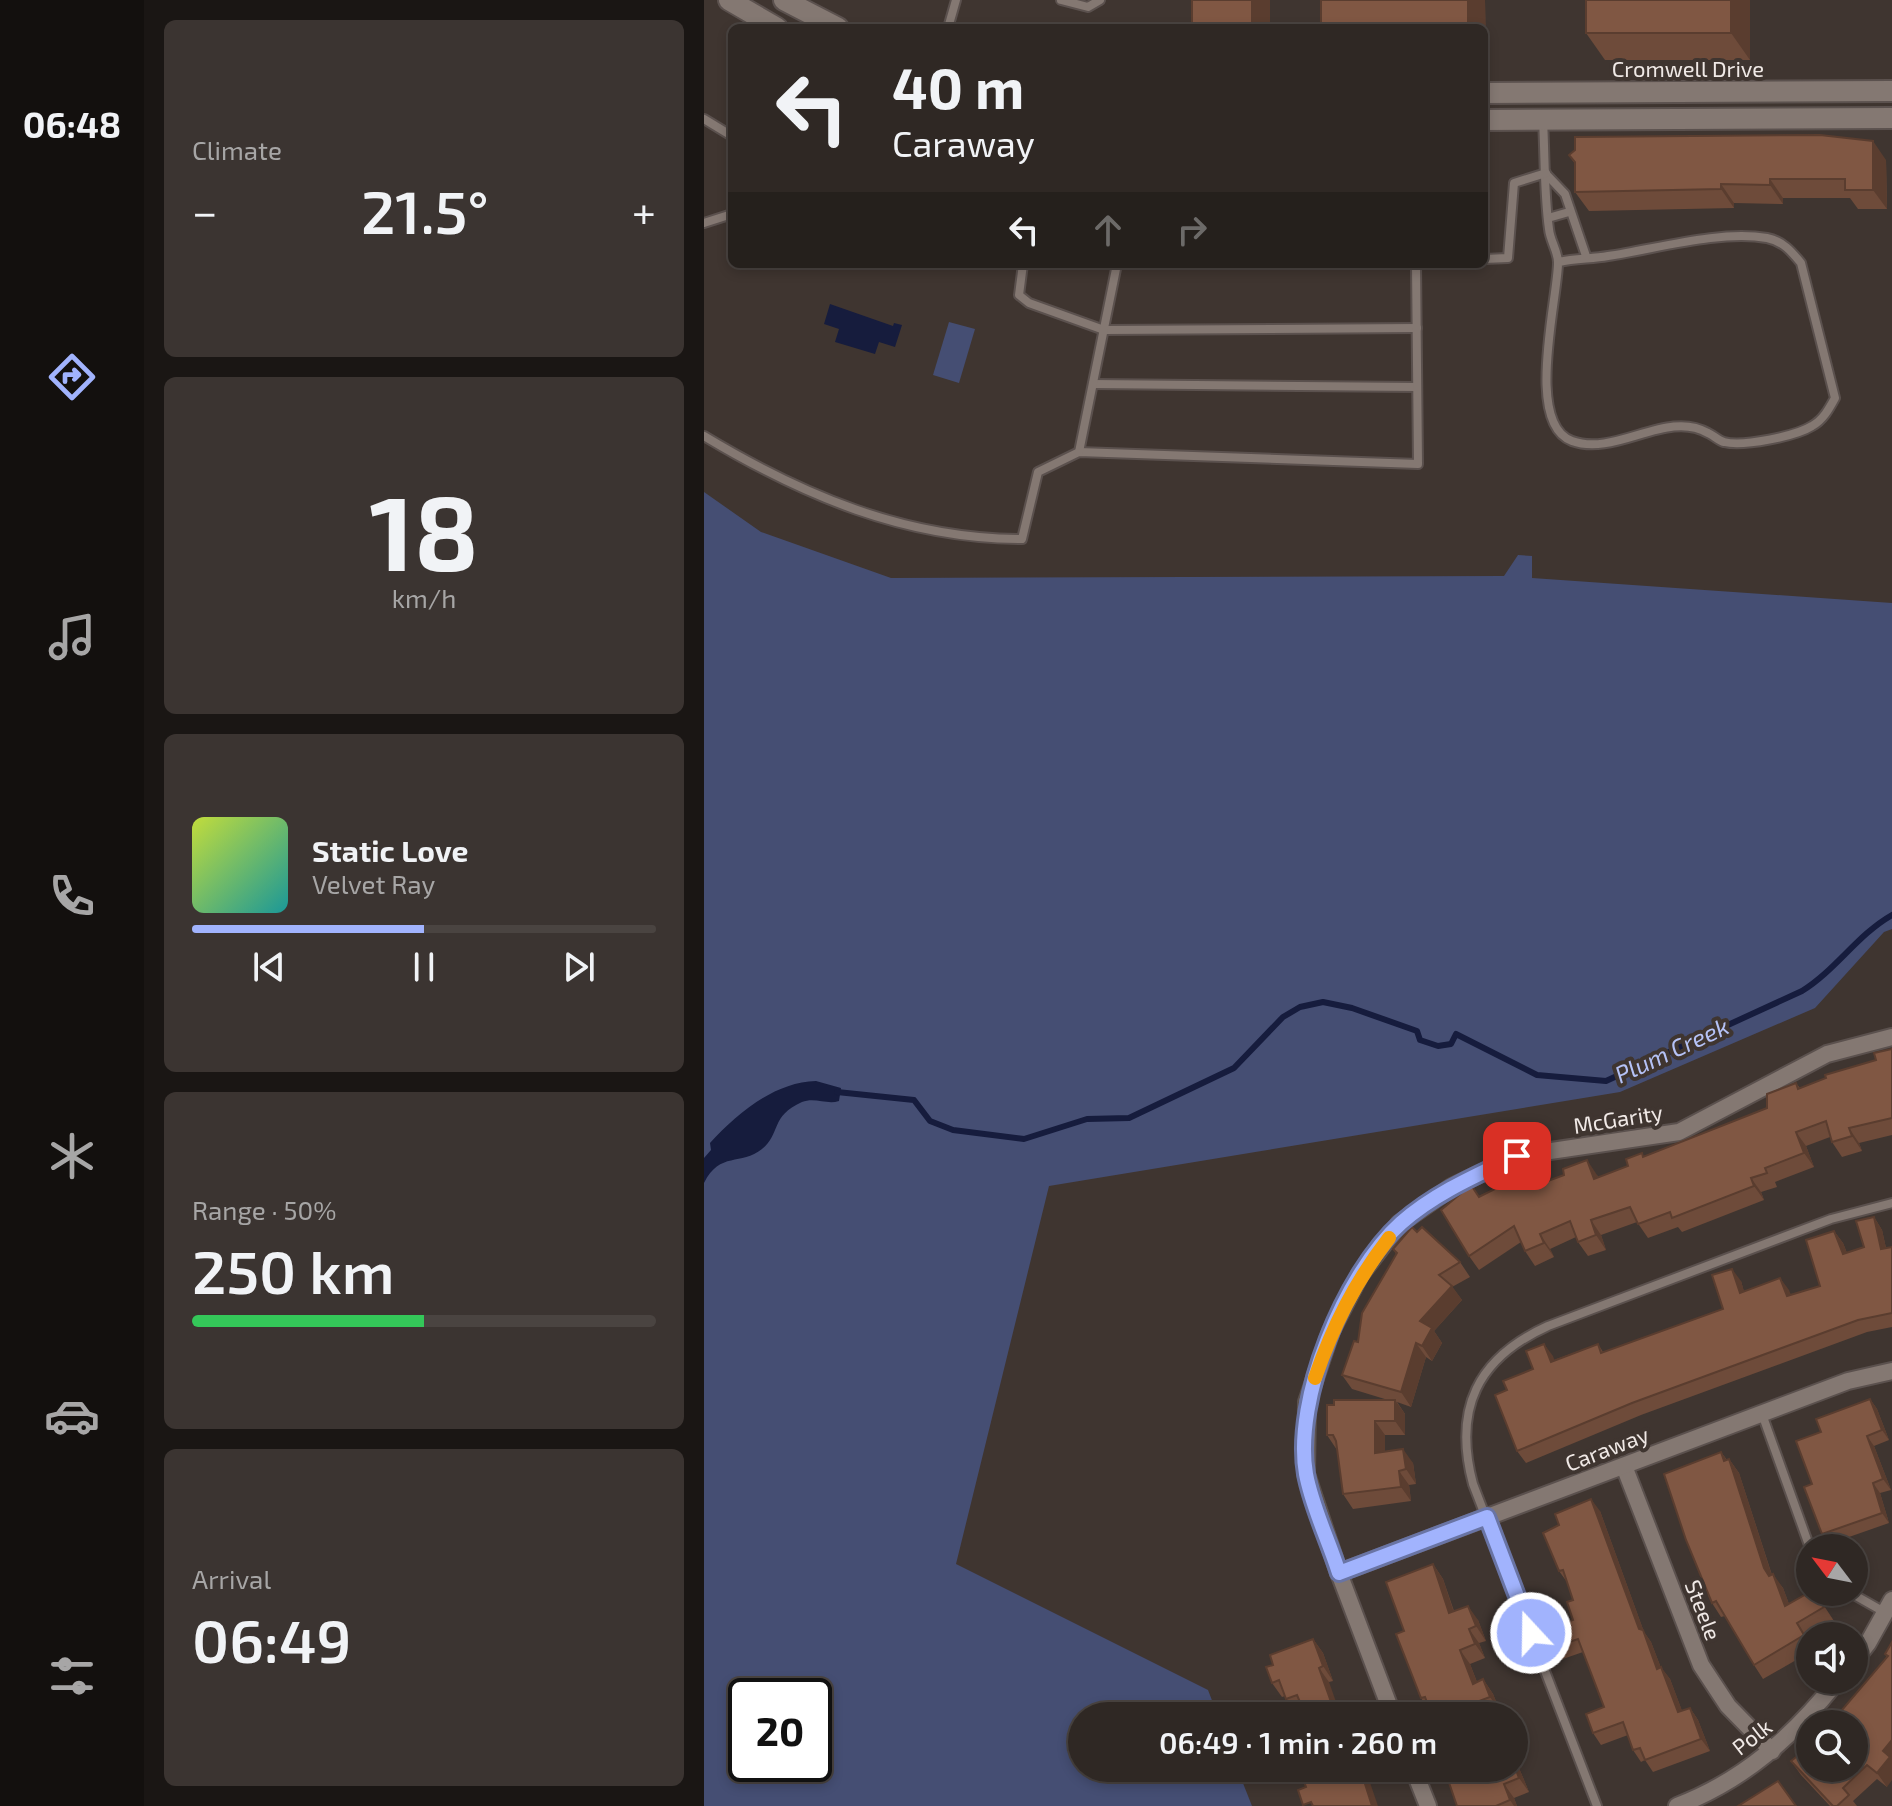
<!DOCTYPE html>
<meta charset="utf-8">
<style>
body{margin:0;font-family:"Exo 2",sans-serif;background:#3b3431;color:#f1f3f6;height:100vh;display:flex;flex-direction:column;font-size:30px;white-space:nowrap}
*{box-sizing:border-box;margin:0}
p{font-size:26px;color:#a7a6a6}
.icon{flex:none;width:44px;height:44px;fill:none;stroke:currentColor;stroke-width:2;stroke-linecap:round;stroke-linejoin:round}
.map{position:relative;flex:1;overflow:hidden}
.side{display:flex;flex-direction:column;gap:20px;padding:20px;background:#1a1614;width:560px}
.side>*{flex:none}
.top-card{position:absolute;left:24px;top:24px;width:760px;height:244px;border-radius:12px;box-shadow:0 4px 12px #0003,0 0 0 2px #4a4441;background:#2f2824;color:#f1f3f6;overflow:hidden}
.needle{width:52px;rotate:302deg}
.tools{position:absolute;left:1092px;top:1534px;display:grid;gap:16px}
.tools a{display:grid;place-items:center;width:72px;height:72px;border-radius:50%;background:#2f2824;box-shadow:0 4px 12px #0003,0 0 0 2px #4a4441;font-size:40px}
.speed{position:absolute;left:24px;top:1678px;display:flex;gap:16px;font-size:40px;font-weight:700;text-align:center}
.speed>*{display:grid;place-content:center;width:104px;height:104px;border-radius:50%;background:#2f2824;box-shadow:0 4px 12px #0003,0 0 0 2px #4a4441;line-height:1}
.speed .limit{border:4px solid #111;border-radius:12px;background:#fff;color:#111}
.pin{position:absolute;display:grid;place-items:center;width:68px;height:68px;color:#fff;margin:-34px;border-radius:16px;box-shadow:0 4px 12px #0006}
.me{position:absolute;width:88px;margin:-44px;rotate:339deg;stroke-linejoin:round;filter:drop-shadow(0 0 6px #0008)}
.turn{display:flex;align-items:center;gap:28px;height:168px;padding:0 32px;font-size:36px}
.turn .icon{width:104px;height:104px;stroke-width:2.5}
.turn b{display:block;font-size:56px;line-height:68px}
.lanes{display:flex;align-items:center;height:76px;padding:0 32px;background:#0003;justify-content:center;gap:40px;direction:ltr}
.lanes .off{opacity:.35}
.big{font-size:60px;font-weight:600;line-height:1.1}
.side .widget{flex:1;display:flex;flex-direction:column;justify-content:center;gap:12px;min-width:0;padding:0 28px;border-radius:12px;background:#3b3431}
.side .dial{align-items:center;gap:0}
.dial b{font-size:104px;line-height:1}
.song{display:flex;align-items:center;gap:24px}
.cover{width:96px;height:96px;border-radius:12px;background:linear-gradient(135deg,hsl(70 70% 55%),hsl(180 70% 35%))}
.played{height:8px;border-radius:4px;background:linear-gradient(90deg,#a1b3fd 50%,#4a4441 50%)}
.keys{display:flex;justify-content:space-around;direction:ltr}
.heat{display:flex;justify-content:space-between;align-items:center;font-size:44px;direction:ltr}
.charge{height:12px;border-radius:6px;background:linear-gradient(90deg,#34c759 50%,#4a4441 0)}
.trip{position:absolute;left:364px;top:1702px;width:460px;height:80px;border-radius:40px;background:#2f2824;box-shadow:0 4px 12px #0003,0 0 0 2px #4a4441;font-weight:600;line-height:80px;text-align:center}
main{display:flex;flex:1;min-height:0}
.tab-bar{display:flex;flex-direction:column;width:144px;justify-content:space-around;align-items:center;background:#13100e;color:#a7a6a6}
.tab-bar .icon{width:56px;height:56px}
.tab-bar .on{color:#a1b3fd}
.tab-bar b{font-size:36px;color:#f1f3f6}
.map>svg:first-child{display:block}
.green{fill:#454e73;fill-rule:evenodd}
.water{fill:#161c3d}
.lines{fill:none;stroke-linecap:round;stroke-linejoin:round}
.stream{stroke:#161c3d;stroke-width:6}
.service-casing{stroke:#5b514e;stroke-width:12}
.minor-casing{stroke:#5b514e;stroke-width:20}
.tertiary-casing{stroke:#5b514e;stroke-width:24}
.service{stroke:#847872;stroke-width:8}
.minor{stroke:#847872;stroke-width:16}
.tertiary{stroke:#847872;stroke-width:20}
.wall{fill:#6e4b3a}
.shaded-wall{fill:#5a3d2f}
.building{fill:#805743;stroke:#5a3d2f;stroke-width:2}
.route-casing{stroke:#6974a4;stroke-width:20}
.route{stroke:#a1b3fd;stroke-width:14}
.slow{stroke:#f59e0b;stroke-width:14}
.labels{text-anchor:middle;stroke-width:8;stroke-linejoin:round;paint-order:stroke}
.street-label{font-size:22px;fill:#f0e9e6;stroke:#3f3530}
.water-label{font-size:24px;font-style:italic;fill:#b5c2f6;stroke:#3f3530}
</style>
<main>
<nav class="tab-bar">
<b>06:48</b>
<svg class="icon on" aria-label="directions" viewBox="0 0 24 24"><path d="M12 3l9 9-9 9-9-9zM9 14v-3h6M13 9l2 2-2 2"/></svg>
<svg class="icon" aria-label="music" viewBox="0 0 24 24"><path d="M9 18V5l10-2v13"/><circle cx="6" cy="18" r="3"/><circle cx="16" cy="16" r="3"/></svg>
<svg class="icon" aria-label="phone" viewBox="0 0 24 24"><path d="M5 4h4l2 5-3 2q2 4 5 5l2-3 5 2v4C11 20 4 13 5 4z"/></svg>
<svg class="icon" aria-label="climate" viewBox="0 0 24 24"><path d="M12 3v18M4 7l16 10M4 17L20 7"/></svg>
<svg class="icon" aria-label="car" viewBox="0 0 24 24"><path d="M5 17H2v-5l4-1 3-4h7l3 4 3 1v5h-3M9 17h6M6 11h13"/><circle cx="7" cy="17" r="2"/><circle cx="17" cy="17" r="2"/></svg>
<svg class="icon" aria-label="filters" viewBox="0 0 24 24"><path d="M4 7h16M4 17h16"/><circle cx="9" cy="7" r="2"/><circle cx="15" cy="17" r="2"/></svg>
</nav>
<section class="side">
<div class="widget"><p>Climate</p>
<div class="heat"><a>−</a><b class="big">21.5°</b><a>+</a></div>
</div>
<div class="widget dial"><b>18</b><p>km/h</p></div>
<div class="widget">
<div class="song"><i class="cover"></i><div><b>Static Love</b><p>Velvet Ray</p></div></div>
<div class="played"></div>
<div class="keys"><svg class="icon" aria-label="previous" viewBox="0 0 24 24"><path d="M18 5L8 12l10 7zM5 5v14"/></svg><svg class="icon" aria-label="pause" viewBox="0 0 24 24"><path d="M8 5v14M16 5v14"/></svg><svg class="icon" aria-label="next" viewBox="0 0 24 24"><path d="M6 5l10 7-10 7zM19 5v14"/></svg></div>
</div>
<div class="widget"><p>Range · 50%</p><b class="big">250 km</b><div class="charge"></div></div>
<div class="widget"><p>Arrival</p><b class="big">06:49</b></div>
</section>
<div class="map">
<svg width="1188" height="1806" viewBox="0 0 1188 1806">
<rect width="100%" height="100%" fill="#3f3530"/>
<g class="green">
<path d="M245,322L271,329L255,383L229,375Z"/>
<path d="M0,492L57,532L187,578L800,576L814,555L828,556V578L1188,603V929L1180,932L1111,1008L916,1092L345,1186L252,1564L504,1690L514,1716H378V1768H533L548,1806H0ZM42,1696H110V1764H42Z"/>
</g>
<g class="water">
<path d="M126,304L189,326L190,323L198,325L191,347L175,342L171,354L131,342L135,329L120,324Z"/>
<path d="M112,1081L137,1088L135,1101C123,1105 111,1097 98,1102C66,1116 77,1134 58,1149C37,1166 16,1151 0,1183V1158L7,1150L6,1143C33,1114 70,1082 112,1081Z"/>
</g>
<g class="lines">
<path class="stream" d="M133,1092L210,1100L226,1121L249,1130L320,1139L383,1119L425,1118L530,1068L579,1017L596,1007L619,1002L648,1008L713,1031L716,1040L734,1046L747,1044L752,1034L833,1075L902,1081L1098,991C1132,970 1153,935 1188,915"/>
<defs>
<g id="service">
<path d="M357,0L384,7L396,0"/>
<path d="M244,28L252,0"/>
<path d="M0,119L28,136"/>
<path d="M839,120C841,156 840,194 845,229C846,241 855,253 854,264C853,302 821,424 868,441C912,457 963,409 1004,433C1009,435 1015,441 1020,442C1039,447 1092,436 1108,426C1119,420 1125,409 1131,398L1097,263C1088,252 1079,241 1063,238C1015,230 952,249 904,256C887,259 871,258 855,262"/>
<path d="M842,174L861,194L882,256"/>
<path d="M844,218L865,212"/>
<path d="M0,223L28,214"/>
<path d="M780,259L804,258L810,183L842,173"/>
<path d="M319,264L315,295L325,303L400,330L713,328"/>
<path d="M389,384L713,387"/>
<path d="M0,436C98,495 201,539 318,539L334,472L375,452L714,464L712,264"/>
<path d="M375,452L413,264"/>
<path d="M1058,1414L1106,1548"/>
<path d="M1145,1592L1182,1613"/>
<path d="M893,1806L769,1484C749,1409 773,1358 844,1326L1127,1219L1188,1203"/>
</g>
<g id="minor">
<path d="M920,1466L997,1665L1024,1706L1068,1751"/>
<path d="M635,1573L1144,1381L1188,1371"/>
<path d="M1150,1661L1164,1643L1188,1600"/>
<path d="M689,1716L635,1573L602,1474L603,1402L627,1331L656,1275L695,1224L748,1187L813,1156L975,1132L1123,1054L1188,1037"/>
<path d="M709,1768L724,1806"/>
<path d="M973,1806C1041,1780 1089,1736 1134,1680"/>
</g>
<g id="tertiary">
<path d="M25,0L73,28"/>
<path d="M80,0L134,28"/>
<path d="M780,93L1188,91"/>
<path d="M780,120L1188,118"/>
</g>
</defs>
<use href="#service" class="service-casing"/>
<use href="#minor" class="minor-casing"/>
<use href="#tertiary" class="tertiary-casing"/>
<use href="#service" class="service"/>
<use href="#minor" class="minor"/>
<use href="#tertiary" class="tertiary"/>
</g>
<g class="wall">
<path d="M781,0L782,63H780V28H618L617,26Z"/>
<path d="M1046,0V60H901L882,33Z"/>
<path d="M865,155L1182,160L1183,209H1154L1146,198H1079V204L1030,203V208L885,211L871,192V164Z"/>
<path d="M1188,1049V1135L1155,1143L1158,1151L1138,1157L1128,1142L1126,1137L1102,1146L1110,1167L1071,1182L1073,1187L1057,1192L1060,1200L978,1232L974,1227L944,1238L933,1222L897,1235L902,1250L884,1256L874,1242L872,1237L846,1249L850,1257L831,1266L821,1251L817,1242L775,1270L765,1256L767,1185L775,1196L827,1171L836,1184L893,1175L894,1177L924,1166L940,1156L1063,1108L1092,1083L1096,1088L1172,1060Z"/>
<path d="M1170,1217L1178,1230L1182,1248L1188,1247V1327L1163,1332L937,1415L822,1463L813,1451L803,1390L829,1369L840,1344L850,1360L894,1344L899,1352L1019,1309L1037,1281L1040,1292L1076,1278L1087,1295L1116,1286L1130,1231L1139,1243L1143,1253L1160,1247Z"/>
<path d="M713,1232L756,1262L766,1277L748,1287L758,1300L730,1331L738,1343L728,1361L722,1357L707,1407L693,1402L701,1414V1435H681V1452L709,1463L712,1484L705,1485L707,1501L649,1509L639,1494L633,1450L623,1435L684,1400L648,1389L638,1375L692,1254L689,1249Z"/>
<path d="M1166,1399L1173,1409L1185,1440L1170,1446L1187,1490L1176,1493L1185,1523L1125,1544L1118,1534L1108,1484L1117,1432Z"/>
<path d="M1017,1452L1023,1460L1025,1459L1035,1473L1068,1575L1079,1588L1085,1604L1111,1592L1130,1621L1103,1637L1106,1642V1652L1059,1679L1050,1665L1021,1616L1017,1617L1008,1603Z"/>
<path d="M896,1511L940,1632L947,1642L957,1668L966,1679L978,1711L986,1708L994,1720L1006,1751L949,1772L941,1760L937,1762L929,1750L924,1735L897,1745L889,1733L900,1707L879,1652L856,1660L848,1648L869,1620V1600L863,1582L855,1571Z"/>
<path d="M729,1564L739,1579L750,1611L774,1620L782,1641L775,1643L781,1658L766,1664L773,1682L779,1679L789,1694L796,1711L785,1716H728L717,1698L700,1631Z"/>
<path d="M609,1639L619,1653L629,1681L625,1682L600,1710L592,1713L581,1696L578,1697L568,1683L569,1665Z"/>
<path d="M1188,1642L1183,1787L1173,1779L1149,1801L1153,1806H1126L1097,1775L1087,1761L1106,1768L1183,1658L1181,1654Z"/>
<path d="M810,1746L818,1767L815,1768L825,1792L810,1798L813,1806H753L810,1768Z"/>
</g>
<g class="shaded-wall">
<rect x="548" y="0" width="18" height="28"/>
<path d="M764,0H781L782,63L780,60V28H764Z"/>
<path d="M1027,0H1046V60L1027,33Z"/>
<path d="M1169,141L1182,160L1183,209L1169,190Z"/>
<path d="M1066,179L1079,198V204L1066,185Z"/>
<path d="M1017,184L1030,203V208L1017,189Z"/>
<path d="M1145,1128L1155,1143L1158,1151L1148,1136Z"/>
<path d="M1092,1132L1102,1146L1110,1167L1100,1153Z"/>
<path d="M883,1160L893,1175L900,1193L890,1179Z"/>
<path d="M1047,1178L1057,1192L1060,1200L1050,1186Z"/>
<path d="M1170,1217L1178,1230L1185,1262L1177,1249Z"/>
<path d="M887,1220L897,1235L902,1250L892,1235Z"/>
<path d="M1130,1231L1139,1243L1148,1266L1139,1254Z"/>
<path d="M836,1234L846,1249L850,1257L840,1243Z"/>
<path d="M1028,1269L1037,1281L1044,1305L1036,1293Z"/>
<path d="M1076,1278L1085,1290L1092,1308L1083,1296Z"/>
<path d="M748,1286L758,1300L730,1331L738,1343L728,1361L718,1346L716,1321Z"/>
<path d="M712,1343L722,1357L707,1407L697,1392Z"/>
<path d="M840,1344L849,1356L855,1374L847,1362Z"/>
<path d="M1166,1399L1173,1409L1185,1440L1178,1430Z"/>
<path d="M691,1400L701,1414V1435L691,1421Z"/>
<path d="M671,1421L681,1435V1467L671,1453Z"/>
<path d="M1163,1436L1170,1446L1187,1490L1179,1479Z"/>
<path d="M699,1449L709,1463L712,1484L702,1469Z"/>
<path d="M1017,1452L1027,1466L1025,1459L1035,1473L1070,1582L1075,1590L1060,1568Z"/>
<path d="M695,1471L705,1485L707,1501L697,1487Z"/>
<path d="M1169,1483L1176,1493L1185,1523L1178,1513Z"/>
<path d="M887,1499L896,1511L940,1632L947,1642L962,1681L953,1669L935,1629Z"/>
<path d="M729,1564L739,1579L755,1628L745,1613Z"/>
<path d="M1069,1574L1079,1588L1091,1620L1081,1606Z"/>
<path d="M764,1606L774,1620L782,1641L772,1626Z"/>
<path d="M765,1629L775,1643L781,1658L771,1644Z"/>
<path d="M609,1639L619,1653L629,1681L619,1666Z"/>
<path d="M756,1650L766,1664L779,1698L769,1684Z"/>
<path d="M957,1667L966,1679L983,1724L974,1712Z"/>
<path d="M615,1668L625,1682L637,1716H632Z"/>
<path d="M779,1679L789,1694L796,1711L786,1697Z"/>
<path d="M775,1701L785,1716H781Z"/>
<path d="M986,1708L994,1720L1006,1751L997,1739Z"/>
<path d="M1188,1740V1780L1183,1787L1173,1773L1179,1751Z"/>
<path d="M810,1746L811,1747L818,1767L810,1756Z"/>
<path d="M810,1760L815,1768L825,1792L815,1778L810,1765Z"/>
<path d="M656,1768H661L674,1806H668Z"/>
<path d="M800,1784L810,1798L813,1806H810L806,1800Z"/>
</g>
<g class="building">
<rect x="488" y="0" width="60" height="28"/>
<path d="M617,0H764V28H638V26H617Z"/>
<rect x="882" y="0" width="145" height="33"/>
<path d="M1116,135L1169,141V190H1141V179H1066V185L1017,184V189L871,192V162L865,155L871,150V137Z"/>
<path d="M1188,1049V1118L1145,1128L1148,1136L1128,1142L1122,1121L1092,1132L1100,1153L1061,1168L1063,1173L1047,1178L1050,1186L968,1218L966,1212L934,1224L926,1207L887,1220L892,1235L874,1242L866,1221L836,1234L840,1243L821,1251L810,1226L765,1256L737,1210L767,1185L775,1197L827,1171L833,1185L860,1175L859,1169L883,1160L890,1179L924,1166L922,1159L938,1153L939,1157L1063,1108V1094L1092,1083L1094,1089L1122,1078L1121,1075L1172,1060L1170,1053Z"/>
<path d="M1170,1217L1177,1249L1188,1247V1313L1154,1320L928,1403L813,1451L791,1395L803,1390L799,1381L829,1369L822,1351L840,1344L847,1362L894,1344L897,1353L1019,1309L1008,1275L1028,1269L1036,1293L1076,1278L1083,1296L1116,1286L1102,1240L1130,1231L1139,1254L1160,1247L1152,1221Z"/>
<path d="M708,1227L713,1232L718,1227L756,1262L735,1275L748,1286L716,1321L728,1328L718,1346L712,1343L697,1392L638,1375L650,1341L654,1342L658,1313L693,1253L689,1249Z"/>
<path d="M1166,1399L1178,1430L1163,1436L1179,1479L1169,1483L1178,1513L1118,1534L1100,1487L1108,1484L1092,1441L1117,1432L1112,1419Z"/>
<path d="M630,1400H691V1421H671V1453L699,1449L702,1469L695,1471L697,1487L639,1494L632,1441L629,1435H623V1405H630Z"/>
<path d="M1017,1452L1020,1461L1025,1459L1060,1568L1065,1576L1069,1574L1081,1606L1106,1592H1111L1120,1607L1093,1623L1100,1635L1050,1665L1012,1601L1008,1603L982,1540L960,1474Z"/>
<path d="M887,1499L935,1629L939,1630L953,1669L957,1667L974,1712L986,1708L997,1739L941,1760L936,1748L929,1750L919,1722L889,1733L882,1714L900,1707L874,1639L848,1648L841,1630L869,1620L863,1602L869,1600L859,1570L855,1571L839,1533L855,1525L851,1514Z"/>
<path d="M729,1564L745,1613L764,1606L772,1626L765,1629L771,1644L756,1650L769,1684L779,1679L786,1697L775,1701L781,1716H728L721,1697L717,1698L692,1634L700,1631L682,1582Z"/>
<path d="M609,1639L619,1666L615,1668L632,1716H602L593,1695L582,1699L575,1680L568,1683L562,1667L569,1665L566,1655Z"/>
<path d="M1188,1642V1740L1179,1751L1186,1757L1173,1773L1163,1765L1139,1788L1145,1795L1133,1806H1129L1087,1761L1106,1746V1768H1150V1724H1126L1184,1656L1181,1654Z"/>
<path d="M810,1765L815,1778L800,1784L806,1800L792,1806H753L740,1768H810Z"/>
<path d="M595,1768H656L668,1806H609L607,1802L599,1805L594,1790L602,1787Z"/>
<path d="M1074,1781L1092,1806H1034Z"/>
</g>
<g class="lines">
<defs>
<path id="route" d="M813,1156C773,1175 731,1193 697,1223C641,1273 589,1400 602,1474C608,1507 625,1541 635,1573L783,1517L827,1633"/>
</defs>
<use href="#route" class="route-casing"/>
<use href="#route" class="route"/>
<path class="slow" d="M611,1378C629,1326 651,1282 685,1238"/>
</g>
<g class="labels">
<g class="street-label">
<text x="984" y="77">Cromwell Drive</text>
<text transform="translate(914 1119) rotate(-9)" y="8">McGarity</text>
<text transform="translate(903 1449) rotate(-21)" y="8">Caraway</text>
<text transform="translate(999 1610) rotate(69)" y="8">Steele</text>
<text transform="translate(1048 1737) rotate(-38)" y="8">Polk</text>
</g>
<g class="water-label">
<text transform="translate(968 1051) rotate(-25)" y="8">Plum Creek</text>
</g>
</g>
</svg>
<div class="tools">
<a><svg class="needle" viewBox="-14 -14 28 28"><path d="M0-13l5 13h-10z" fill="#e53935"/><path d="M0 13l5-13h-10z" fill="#a7a6a6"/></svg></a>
<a><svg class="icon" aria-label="sound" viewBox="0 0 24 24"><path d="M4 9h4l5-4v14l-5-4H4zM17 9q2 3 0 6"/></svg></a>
<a><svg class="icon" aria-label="search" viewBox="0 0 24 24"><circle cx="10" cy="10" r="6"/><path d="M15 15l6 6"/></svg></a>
</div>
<div class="speed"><div class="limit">20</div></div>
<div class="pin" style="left:813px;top:1156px;background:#d93025"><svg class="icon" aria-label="arrive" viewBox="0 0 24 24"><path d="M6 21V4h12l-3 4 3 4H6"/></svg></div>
<svg class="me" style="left:827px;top:1633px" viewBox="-20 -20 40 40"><circle r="17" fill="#a1b3fd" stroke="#fff" stroke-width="3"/><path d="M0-11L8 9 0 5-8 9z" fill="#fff"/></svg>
<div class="trip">06:49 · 1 min · 260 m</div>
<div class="top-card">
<div class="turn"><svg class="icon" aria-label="left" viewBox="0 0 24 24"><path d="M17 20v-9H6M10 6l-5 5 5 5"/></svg><div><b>40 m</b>Caraway</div></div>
<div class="lanes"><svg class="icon" aria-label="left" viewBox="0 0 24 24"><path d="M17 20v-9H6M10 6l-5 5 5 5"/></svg><svg class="icon off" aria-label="ahead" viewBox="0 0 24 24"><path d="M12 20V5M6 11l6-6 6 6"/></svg><svg class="icon off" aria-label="right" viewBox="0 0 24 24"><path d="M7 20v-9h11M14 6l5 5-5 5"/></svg></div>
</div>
</div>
</main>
